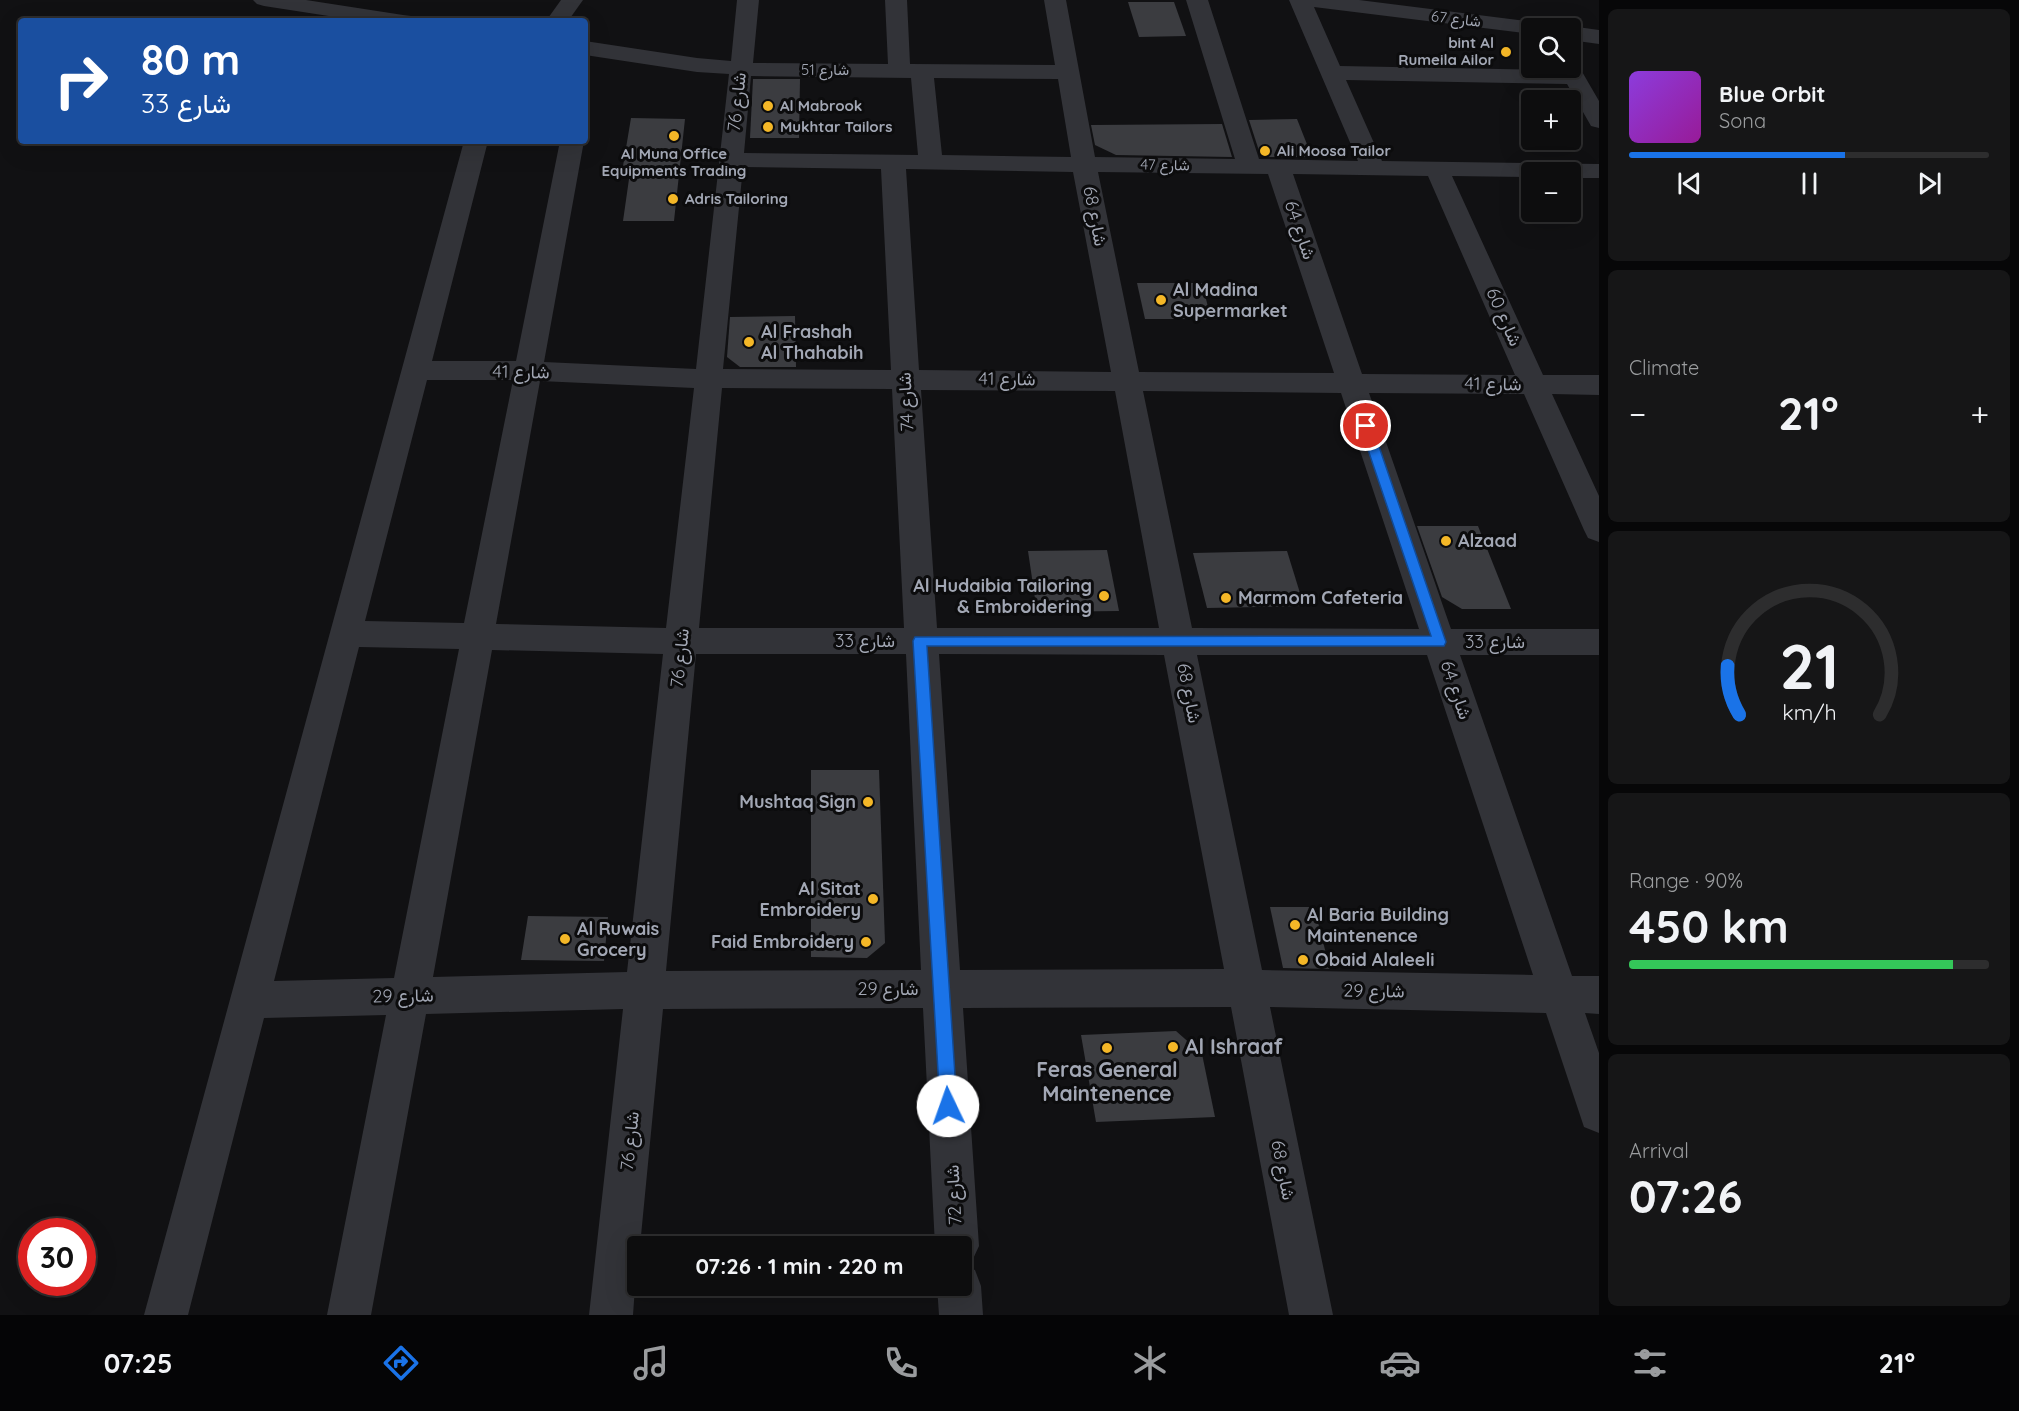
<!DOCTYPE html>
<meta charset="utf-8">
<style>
body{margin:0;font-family:Quicksand,Vazirmatn,sans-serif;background:#161617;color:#f1f3f6;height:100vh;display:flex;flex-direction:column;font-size:22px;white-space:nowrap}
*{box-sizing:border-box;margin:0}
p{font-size:20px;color:#9a9c9e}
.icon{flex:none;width:33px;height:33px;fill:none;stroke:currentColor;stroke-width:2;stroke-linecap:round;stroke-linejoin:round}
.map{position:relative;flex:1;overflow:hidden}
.drawer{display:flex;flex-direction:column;gap:9px;padding:9px;background:#070708;width:420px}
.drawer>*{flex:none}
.top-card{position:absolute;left:18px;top:18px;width:570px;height:126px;border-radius:6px;box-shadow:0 6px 24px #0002,0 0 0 2px #2d2d2e;background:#1a4fa0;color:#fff;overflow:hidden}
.fabs{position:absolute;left:1521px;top:18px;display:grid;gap:12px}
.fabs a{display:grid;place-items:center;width:60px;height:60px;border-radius:6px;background:#0d0d0e;box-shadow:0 6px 24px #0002,0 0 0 2px #2d2d2e;font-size:30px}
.speed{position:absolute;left:18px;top:1218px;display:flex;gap:12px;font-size:30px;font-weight:700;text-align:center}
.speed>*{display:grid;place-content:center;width:78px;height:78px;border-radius:50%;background:#0d0d0e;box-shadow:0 6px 24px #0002,0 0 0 2px #2d2d2e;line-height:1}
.speed .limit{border:9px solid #d22;background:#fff;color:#111}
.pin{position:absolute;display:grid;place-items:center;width:51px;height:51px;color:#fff;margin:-26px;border:3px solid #fff;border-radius:50%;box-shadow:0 2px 6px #0007}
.me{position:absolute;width:66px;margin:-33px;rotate:357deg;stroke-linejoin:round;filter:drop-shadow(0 0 4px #0008)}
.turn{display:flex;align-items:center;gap:21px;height:126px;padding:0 24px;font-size:27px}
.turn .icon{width:78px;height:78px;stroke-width:2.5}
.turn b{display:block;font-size:42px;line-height:51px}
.big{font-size:45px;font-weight:700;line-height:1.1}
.drawer .widget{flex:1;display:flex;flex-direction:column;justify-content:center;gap:9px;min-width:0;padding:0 21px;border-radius:9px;background:#161617}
.drawer .dial{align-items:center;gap:0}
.dial svg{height:156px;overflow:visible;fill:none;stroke:#2d2d2e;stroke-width:7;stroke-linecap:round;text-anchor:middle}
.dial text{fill:#f1f3f6;stroke:none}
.song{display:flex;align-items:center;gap:18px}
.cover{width:72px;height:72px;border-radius:9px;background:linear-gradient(135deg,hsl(270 70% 55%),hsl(300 70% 35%))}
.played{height:6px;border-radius:3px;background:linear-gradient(90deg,#1a73e8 60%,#2d2d2e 60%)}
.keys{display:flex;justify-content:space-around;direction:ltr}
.heat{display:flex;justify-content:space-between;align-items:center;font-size:33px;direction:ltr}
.charge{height:9px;border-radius:4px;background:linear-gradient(90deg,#34c759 90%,#2d2d2e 0)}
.trip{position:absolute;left:627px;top:1236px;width:345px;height:60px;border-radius:6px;background:#0d0d0e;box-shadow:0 6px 24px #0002,0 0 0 2px #2d2d2e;font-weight:700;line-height:60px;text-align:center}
.dock{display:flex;height:96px;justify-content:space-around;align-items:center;background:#050506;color:#9a9c9e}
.dock .icon{width:42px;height:42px}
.dock .selected{color:#1a73e8}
.dock b{font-size:27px;color:#f1f3f6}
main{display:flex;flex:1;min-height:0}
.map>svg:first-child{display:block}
.building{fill:#3b3c40}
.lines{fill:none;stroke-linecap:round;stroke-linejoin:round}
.minor{fill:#323338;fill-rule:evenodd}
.route{fill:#1a73e8;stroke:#114b97;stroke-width:1.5}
.poi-dot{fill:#f4b727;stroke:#0c0c0d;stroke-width:2}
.labels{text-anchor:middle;stroke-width:6;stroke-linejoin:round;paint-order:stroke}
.far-street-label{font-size:15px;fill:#a2a7b4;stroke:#0c0c0d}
.far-poi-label{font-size:15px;font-weight:bold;fill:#a2a7b4;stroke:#0c0c0d;text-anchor:start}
.street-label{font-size:18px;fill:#a2a7b4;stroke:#0c0c0d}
.poi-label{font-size:18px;font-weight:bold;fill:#a2a7b4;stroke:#0c0c0d;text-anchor:start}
.near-poi-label{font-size:21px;font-weight:bold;fill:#a2a7b4;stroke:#0c0c0d;text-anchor:start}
</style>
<main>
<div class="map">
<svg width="1599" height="1315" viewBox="0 0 1599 1315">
<rect width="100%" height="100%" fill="#111113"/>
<g class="building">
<path d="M1128,2H1174L1186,36L1139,37Z"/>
<path d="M753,79H800L799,138H750Z"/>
<path d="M631,118L685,119L674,221H623L630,172H622Z"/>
<path d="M1297,119L1312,157H1261L1249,120Z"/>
<path d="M1222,124L1232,157L1116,155L1095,145L1091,125Z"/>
<path d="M1137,283H1202L1211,319H1145Z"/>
<path d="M795,316L796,367H740L727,357L730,317Z"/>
<path d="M1417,526H1478L1511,609H1462L1442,597Z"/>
<path d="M1107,550L1119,611L1037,612L1028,551Z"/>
<path d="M1287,551L1304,606L1207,608L1193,553Z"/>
<path d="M811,770H879L885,943L867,958L811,957Z"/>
<path d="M1270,907H1314L1330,969L1283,968Z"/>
<path d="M528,916L608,917L604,961L521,960Z"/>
<path d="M1176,1031L1202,1054L1215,1117L1096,1122L1081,1035Z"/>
</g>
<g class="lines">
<g class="minor">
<path d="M253,0H306L403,15L411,16L414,21H361L264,6L257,4Z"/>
<path d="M561,0H583L568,21H546Z"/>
<path d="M737,0H759L753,63L888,64L885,0H907L910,64L1055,65L1044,0H1066L1095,157L1235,159L1186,0H1208L1259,159L1358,161L1289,0H1359L1542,23L1544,28H1532V34L1314,7L1340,66L1559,70L1558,68H1570V62L1577,63L1599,101V128L1591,126L1567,84L1346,80L1382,161L1599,164V178H1570V172H1532V177L1452,176L1543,375H1599V395L1552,394L1599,496V542L1588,538L1584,530L1524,394L1369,393L1451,629H1599V655H1460L1572,976H1599V1014L1585,1013L1599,1053V1133L1584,1127L1546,1013L1270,1007L1333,1315H1289L1231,1007L963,1008L979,1246L972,1261L963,1265L975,1270L981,1286L983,1315H939L937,1286H962V1246H935L923,1008L663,1009L640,1246H638L633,1315H589L623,1009L426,1014L371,1315H327L386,1015L264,1018L188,1315H144L464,141H488L432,361H516L560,141H584L544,362L696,369L729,74L697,72L585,55V41L697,58L731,61ZM751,76L911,78L918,155L744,153ZM934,78L1058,79L1071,157L942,155ZM743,167L881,169L891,370L723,369ZM906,169L1073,172L1111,372L919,370ZM1098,172L1268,174L1334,373L1139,372ZM1293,174L1428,176L1515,375L1362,374ZM427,380H513L464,623L365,621ZM540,381L694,388L666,628L496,624ZM722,388L892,389L904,628H699ZM921,390L1115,391L1159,628H937ZM1143,391L1341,393L1419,629L1192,628ZM359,647L459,649L394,978L274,981ZM492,650L663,654L627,972L433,977ZM696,654H906L921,970L666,971ZM939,654L1164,655L1224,969L960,970ZM1197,655H1427L1533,975L1262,970Z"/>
<path d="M1570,26L1599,30V44L1570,40V28H1562Z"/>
</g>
</g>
<path class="route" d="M1366,421L1372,426L1446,642L1444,646H927L957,1106L954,1112L948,1115L942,1112L940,1106L913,641L915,637L1431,636L1360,426Z"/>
<g class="poi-dot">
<circle cx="1506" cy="52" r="6"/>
<circle cx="768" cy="106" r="6"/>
<circle cx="768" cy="127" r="6"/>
<circle cx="674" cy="136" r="6"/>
<circle cx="1265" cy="151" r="6"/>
<circle cx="673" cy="199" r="6"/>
<circle cx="1161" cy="300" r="6"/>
<circle cx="749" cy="342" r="6"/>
<circle cx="1446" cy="541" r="6"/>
<circle cx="1104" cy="596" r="6"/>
<circle cx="1226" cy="598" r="6"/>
<circle cx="868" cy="802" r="6"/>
<circle cx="873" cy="899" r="6"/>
<circle cx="1295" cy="925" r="6"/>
<circle cx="565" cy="939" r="6"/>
<circle cx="866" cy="942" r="6"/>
<circle cx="1303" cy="960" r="6"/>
<circle cx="1173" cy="1047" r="6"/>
<circle cx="1107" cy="1048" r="6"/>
</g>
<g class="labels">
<g class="far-street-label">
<text transform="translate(1456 19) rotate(7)" y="5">شارع 67</text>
<text x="825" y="75">شارع 51</text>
<text transform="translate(1165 165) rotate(1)" y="5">شارع 47</text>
</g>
<g class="far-poi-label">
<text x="1494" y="48" text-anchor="end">bint Al<tspan x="1494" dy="17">Rumeila Ailor</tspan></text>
<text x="780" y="111">Al Mabrook</text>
<text x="780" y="132">Mukhtar Tailors</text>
<text x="1277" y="156">Ali Moosa Tailor</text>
<text x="674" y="159" text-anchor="middle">Al Muna Office<tspan x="674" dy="17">Equipments Trading</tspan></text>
<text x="685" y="204">Adris Tailoring</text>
</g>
<g class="street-label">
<text transform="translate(737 102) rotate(-84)" y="6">شارع 76</text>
<text transform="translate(1095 216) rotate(79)" y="6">شارع 68</text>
<text transform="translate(1300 230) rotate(71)" y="6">شارع 64</text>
<text transform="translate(1504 317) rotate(66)" y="6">شارع 60</text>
<text transform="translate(521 372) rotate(1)" y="6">شارع 41</text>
<text transform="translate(1007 379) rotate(1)" y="6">شارع 41</text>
<text transform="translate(1493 384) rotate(1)" y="6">شارع 41</text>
<text transform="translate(906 402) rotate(-93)" y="6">شارع 74</text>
<text x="865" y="647">شارع 33</text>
<text x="1495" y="648">شارع 33</text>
<text transform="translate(680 658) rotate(-84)" y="6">شارع 76</text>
<text transform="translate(1456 690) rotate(71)" y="6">شارع 64</text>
<text transform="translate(1189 693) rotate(79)" y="6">شارع 68</text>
<text x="888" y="995">شارع 29</text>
<text transform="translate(1374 991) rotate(1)" y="6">شارع 29</text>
<text transform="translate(403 996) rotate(-1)" y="6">شارع 29</text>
<text transform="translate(630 1141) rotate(-84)" y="6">شارع 76</text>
<text transform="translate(1283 1170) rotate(79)" y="6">شارع 68</text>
<text transform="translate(954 1195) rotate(-93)" y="6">شارع 72</text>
</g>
<g class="poi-label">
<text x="1173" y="296">Al Madina<tspan x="1173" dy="21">Supermarket</tspan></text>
<text x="761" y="338">Al Frashah<tspan x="761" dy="21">Al Thahabih</tspan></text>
<text x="1458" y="547">Alzaad</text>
<text x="1092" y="592" text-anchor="end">Al Hudaibia Tailoring<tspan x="1092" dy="21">&amp; Embroidering</tspan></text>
<text x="1238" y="604">Marmom Cafeteria</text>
<text x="856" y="808" text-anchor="end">Mushtaq Sign</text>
<text x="861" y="895" text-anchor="end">Al Sitat<tspan x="861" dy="21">Embroidery</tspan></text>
<text x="1307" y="921">Al Baria Building<tspan x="1307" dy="21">Maintenence</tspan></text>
<text x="577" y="935">Al Ruwais<tspan x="577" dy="21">Grocery</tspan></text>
<text x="854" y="948" text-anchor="end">Faid Embroidery</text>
<text x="1315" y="966">Obaid Alaleeli</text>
</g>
<g class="near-poi-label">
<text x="1185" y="1054">Al Ishraaf</text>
<text x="1107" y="1077" text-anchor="middle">Feras General<tspan x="1107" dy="24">Maintenence</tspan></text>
</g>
</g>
</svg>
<div class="fabs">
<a><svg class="icon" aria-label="search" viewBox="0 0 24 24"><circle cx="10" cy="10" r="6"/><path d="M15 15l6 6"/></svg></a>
<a>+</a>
<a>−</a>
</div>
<div class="speed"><div class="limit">30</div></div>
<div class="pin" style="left:1366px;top:426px;background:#d93025"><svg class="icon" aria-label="arrive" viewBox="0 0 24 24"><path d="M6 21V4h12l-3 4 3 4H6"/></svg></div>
<svg class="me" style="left:948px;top:1106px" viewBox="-20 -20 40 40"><circle r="19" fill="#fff"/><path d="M0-13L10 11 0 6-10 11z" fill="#1a73e8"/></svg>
<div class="trip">07:26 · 1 min · 220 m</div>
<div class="top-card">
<div class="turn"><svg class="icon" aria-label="right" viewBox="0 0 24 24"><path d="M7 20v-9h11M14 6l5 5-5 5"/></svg><div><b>80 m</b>شارع 33</div></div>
</div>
</div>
<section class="drawer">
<div class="widget">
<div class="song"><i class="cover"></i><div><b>Blue Orbit</b><p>Sona</p></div></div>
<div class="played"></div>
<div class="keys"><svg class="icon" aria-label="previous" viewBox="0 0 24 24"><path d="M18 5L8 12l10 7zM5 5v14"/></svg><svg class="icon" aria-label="pause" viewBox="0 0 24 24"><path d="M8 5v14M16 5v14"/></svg><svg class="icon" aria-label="next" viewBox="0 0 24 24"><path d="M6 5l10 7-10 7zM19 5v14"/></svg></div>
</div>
<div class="widget"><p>Climate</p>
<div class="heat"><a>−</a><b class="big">21°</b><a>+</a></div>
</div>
<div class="widget dial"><svg viewBox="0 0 100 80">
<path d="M14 69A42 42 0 1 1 86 69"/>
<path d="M14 69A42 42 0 0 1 8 44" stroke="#1a73e8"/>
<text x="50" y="56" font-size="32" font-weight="700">21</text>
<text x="50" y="72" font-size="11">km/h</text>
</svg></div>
<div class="widget"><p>Range · 90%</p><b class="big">450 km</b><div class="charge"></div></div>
<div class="widget"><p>Arrival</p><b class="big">07:26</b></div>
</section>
</main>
<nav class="dock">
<b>07:25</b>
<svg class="icon selected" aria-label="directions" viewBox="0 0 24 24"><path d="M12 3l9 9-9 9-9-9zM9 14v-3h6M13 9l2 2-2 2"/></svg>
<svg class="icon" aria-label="music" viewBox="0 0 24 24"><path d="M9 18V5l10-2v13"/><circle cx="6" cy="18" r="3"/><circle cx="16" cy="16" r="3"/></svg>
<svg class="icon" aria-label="phone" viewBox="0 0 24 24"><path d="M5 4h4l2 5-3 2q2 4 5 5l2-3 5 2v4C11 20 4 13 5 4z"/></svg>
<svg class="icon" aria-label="climate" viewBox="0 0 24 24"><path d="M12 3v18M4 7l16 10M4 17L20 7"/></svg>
<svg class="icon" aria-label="car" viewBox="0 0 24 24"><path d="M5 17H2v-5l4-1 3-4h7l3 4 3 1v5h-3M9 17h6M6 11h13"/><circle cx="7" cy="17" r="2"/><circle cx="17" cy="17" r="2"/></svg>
<svg class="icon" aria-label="filters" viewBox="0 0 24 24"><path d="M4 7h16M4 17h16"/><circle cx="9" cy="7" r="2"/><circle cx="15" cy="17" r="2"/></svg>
<b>21°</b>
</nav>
